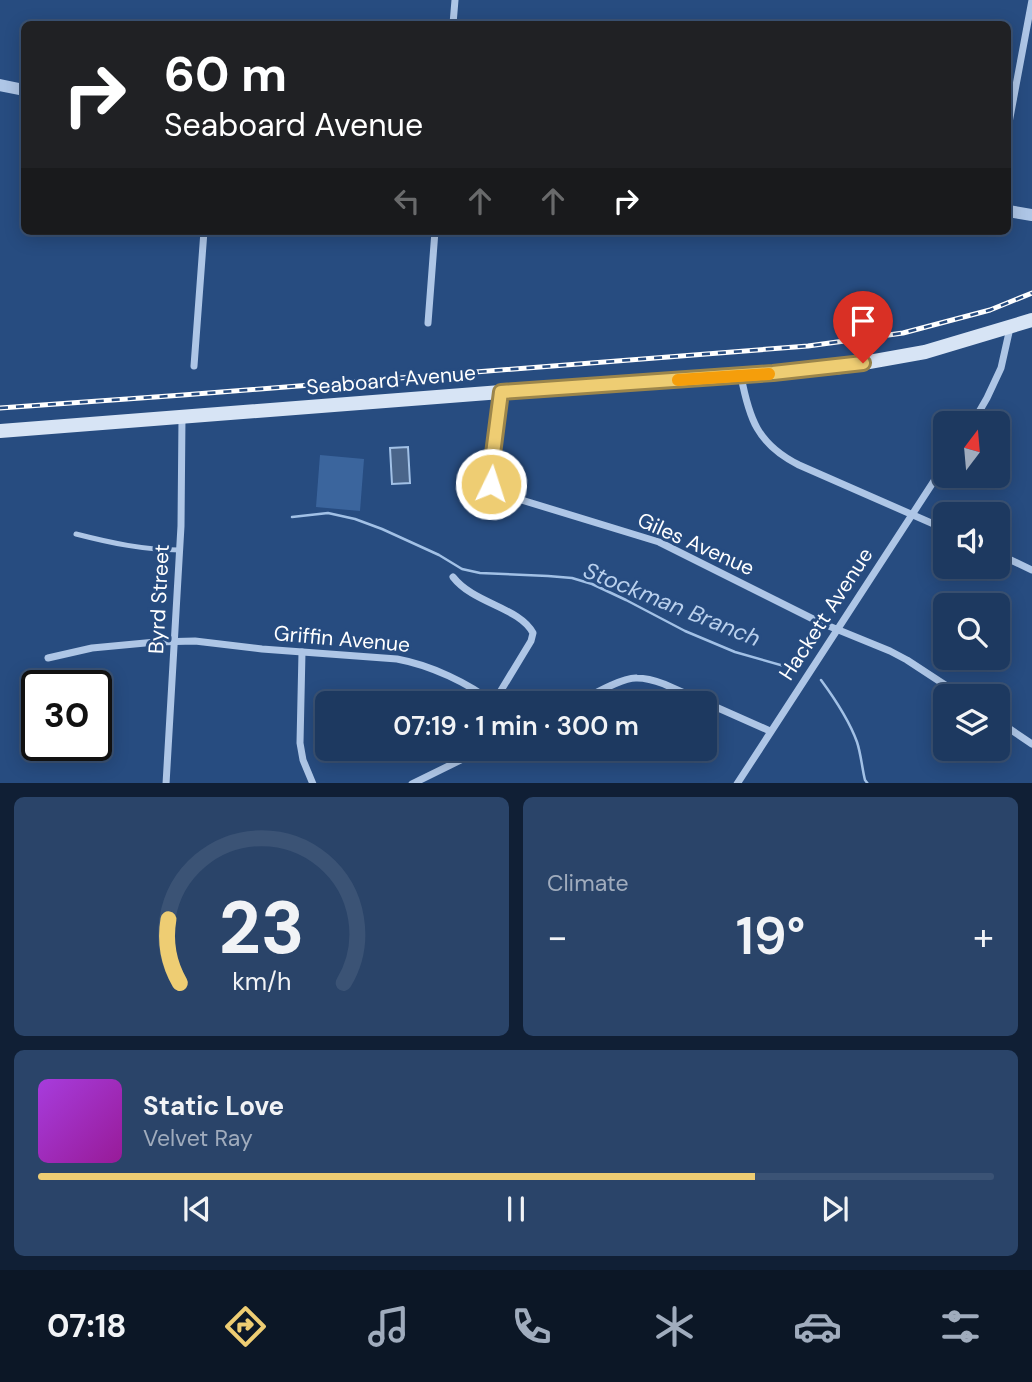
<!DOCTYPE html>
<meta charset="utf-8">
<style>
body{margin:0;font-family:"DM Sans",sans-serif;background:#2a4469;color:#f1f3f6;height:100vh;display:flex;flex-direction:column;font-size:26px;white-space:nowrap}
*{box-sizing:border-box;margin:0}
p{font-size:23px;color:#a0acbd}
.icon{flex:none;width:38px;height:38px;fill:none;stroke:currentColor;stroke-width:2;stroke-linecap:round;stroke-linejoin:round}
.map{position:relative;height:783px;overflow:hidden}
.sheet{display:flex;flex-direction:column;gap:14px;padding:14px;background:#101f35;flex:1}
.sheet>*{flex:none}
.guide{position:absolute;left:21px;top:21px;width:990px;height:214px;border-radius:10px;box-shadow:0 4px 18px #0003,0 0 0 2px #3b5375;background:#202124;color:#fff;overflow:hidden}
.needle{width:46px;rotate:16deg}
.fabs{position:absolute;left:933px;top:411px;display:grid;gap:14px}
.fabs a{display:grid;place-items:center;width:77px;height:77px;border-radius:10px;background:#1d3960;box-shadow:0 4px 18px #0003,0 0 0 2px #3b5375;font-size:35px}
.speed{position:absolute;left:21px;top:670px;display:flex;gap:14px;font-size:35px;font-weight:700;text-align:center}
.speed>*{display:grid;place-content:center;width:91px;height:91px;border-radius:50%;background:#1d3960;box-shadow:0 4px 18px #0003,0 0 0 2px #3b5375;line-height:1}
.speed .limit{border:4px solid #111;border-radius:10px;background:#fff;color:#111}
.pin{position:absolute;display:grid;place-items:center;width:60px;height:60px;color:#fff;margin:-72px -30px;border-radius:50% 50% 50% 0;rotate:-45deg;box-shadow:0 0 7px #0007}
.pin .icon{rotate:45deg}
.me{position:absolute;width:77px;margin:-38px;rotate:4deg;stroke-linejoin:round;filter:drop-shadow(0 0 5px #0008)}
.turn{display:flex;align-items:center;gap:24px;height:147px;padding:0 28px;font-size:32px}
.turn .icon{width:91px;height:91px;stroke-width:2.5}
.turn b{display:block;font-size:49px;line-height:60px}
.lanes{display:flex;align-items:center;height:66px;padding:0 28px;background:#0003;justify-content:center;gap:35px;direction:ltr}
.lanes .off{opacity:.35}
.big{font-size:52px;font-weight:600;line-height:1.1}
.sheet .widget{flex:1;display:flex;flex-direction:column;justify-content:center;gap:10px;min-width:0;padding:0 24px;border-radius:10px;background:#2a4469}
.sheet .dial{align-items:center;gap:0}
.dial svg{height:182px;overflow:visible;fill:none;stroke:#3b5375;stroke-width:7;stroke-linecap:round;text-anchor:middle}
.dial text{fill:#f1f3f6;stroke:none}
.song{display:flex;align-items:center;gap:21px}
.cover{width:84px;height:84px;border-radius:10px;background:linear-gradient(135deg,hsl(280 70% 55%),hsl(300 70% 35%))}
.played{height:7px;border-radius:4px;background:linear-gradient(90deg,#eecd73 75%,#3b5375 75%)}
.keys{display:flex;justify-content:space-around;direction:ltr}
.heat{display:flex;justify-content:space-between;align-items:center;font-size:38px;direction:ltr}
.sheet .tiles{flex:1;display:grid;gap:14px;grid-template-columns:1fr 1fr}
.widget:last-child{grid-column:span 2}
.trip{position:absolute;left:315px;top:691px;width:402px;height:70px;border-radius:10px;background:#1d3960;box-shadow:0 4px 18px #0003,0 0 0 2px #3b5375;font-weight:600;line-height:70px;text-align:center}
.tab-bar{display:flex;height:112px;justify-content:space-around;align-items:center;background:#0c1726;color:#a0acbd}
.tab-bar .icon{width:49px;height:49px}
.tab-bar .active{color:#eecd73}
.tab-bar b{font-size:32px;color:#f1f3f6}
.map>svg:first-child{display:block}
.green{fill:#3b659d}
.water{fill:#4a658a;stroke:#a2c1e6;stroke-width:2}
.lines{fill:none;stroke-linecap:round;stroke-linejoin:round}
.stream{stroke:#a2c1e6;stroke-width:2.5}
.service{stroke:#aec6e6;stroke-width:5}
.minor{stroke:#aec6e6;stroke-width:7}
.tertiary{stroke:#aec6e6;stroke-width:12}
.secondary{stroke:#d7e4f5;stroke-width:14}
.rail-casing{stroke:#fff;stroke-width:5}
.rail{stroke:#274c80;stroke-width:2.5;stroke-dasharray:8;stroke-linecap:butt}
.route-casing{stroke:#9b854b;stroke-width:18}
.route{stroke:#eecd73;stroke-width:12}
.slow{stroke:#f59e0b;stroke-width:12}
.labels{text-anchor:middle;stroke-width:6;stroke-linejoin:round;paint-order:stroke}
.street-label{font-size:21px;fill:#fff;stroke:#274c80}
.water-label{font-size:23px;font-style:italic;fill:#b9d0ed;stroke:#274c80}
</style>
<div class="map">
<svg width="1032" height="784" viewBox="0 0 1032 784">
<rect width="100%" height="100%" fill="#274c80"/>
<path class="green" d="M320,455L364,459L360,511L316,507Z"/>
<path class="water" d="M408,447L410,483L392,484L390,448Z"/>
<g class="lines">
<g class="stream">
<path d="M292,517L328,513L355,519L382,529L439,555L462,569L480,573L548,576L572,578L592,584L626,600L685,631L735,652L798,670"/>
<path d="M821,680C835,699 849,720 857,742C861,754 862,768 865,780L868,784"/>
</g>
<path class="service" d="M76,534C111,543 144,550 180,550"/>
<g class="minor">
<path d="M453,24L455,0"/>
<path d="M1008,128L1032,0"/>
<path d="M428,323L435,231"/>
<path d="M194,366L204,231"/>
<path d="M741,376C749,418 757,444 799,465L945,529"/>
<path d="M501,392L490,477C492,486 494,490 502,494L659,542L819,622L890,651L907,660L962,696"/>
<path d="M972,424L987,398L1001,368L1010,328"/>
<path d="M998,554L1032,570"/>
<path d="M453,577C474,604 519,607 533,633L531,641L494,702"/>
<path d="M302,652L300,743L303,760L313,784"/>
<path d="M48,658L92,648L156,642L195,641L262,649L397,659C430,665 469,683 495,704"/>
<path d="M575,704C590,696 622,677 637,678C647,678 656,681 664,684L770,731"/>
<path d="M998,721L1032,744"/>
<path d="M166,784L181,526L182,417"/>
<path d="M412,784L483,749"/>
<path d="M737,784L945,464"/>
</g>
<g class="tertiary">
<path d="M0,85L24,90"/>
<path d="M1008,211L1032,215"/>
</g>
<path class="secondary" d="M0,431L501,392L773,373L841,367L925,352L1032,320"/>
<defs>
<path id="rail" d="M0,408L183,395L808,346L903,333L990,310L1032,293"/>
</defs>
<use href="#rail" class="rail-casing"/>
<use href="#rail" class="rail"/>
</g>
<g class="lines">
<defs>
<path id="route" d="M491,484L490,477L501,392L773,373L863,363"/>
</defs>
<use href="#route" class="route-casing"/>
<use href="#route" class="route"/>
<path class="slow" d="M678,380L769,374"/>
</g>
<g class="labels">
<g class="street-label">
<text transform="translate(391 380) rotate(-5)" y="7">Seaboard Avenue</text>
<text transform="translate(696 544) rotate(24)" y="7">Giles Avenue</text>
<text transform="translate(159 599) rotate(-87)" y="7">Byrd Street</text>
<text transform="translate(826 614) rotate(-57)" y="7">Hackett Avenue</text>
<text transform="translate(342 639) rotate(5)" y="7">Griffin Avenue</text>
</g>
<g class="water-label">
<text transform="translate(672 604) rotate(22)" y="8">Stockman Branch</text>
</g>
</g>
</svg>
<div class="fabs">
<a><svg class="needle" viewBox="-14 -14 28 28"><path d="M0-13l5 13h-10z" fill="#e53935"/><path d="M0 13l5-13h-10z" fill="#a0acbd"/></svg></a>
<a><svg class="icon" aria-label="sound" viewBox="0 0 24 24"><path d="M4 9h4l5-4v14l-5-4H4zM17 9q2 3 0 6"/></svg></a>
<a><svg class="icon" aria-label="search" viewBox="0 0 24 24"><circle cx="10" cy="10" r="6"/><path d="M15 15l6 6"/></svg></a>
<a><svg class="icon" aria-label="layers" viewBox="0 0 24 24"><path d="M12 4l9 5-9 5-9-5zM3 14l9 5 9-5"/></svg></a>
</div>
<div class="speed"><div class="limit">30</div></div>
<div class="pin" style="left:863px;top:363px;background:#d93025"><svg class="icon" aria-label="arrive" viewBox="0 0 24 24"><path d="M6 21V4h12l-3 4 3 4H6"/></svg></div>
<svg class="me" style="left:491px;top:484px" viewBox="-20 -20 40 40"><circle r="17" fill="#eecd73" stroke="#fff" stroke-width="3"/><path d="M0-11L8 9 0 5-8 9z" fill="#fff"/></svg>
<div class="trip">07:19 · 1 min · 300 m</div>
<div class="guide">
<div class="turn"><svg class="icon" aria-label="right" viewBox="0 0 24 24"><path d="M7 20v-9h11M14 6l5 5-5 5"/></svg><div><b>60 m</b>Seaboard Avenue</div></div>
<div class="lanes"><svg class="icon off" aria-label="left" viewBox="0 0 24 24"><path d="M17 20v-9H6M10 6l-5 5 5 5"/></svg><svg class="icon off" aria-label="ahead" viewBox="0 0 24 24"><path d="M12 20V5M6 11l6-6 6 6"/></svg><svg class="icon off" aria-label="ahead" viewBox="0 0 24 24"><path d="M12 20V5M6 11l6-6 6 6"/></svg><svg class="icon" aria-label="right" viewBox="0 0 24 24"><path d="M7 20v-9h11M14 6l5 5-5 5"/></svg></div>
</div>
</div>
<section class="sheet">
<div class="tiles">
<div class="widget dial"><svg viewBox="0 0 100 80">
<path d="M14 69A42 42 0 1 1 86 69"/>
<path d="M14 69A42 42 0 0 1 9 41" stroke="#eecd73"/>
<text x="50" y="56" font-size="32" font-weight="700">23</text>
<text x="50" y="72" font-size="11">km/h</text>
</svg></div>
<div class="widget"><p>Climate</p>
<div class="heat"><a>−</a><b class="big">19°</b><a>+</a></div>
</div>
<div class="widget">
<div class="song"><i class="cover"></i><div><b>Static Love</b><p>Velvet Ray</p></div></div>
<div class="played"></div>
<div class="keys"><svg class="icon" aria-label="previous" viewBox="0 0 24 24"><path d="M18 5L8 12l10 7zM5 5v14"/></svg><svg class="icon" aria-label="pause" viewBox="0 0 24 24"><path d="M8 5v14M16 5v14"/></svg><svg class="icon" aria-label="next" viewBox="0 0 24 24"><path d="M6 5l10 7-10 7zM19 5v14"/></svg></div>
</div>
</div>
</section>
<nav class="tab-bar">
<b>07:18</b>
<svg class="icon active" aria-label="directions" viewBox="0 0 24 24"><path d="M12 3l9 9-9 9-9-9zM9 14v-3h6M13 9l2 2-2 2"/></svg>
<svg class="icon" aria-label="music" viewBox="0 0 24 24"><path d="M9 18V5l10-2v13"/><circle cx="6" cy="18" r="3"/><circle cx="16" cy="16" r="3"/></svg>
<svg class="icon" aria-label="phone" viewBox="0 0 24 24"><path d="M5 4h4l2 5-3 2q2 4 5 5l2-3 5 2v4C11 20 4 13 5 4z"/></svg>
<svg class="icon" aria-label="climate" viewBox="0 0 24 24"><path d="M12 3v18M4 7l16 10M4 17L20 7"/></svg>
<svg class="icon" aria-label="car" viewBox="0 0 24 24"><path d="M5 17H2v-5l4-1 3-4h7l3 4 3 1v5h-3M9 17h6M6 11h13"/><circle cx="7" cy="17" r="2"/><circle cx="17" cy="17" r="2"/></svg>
<svg class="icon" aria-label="filters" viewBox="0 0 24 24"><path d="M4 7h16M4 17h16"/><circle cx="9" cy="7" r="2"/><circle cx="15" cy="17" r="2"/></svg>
</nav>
